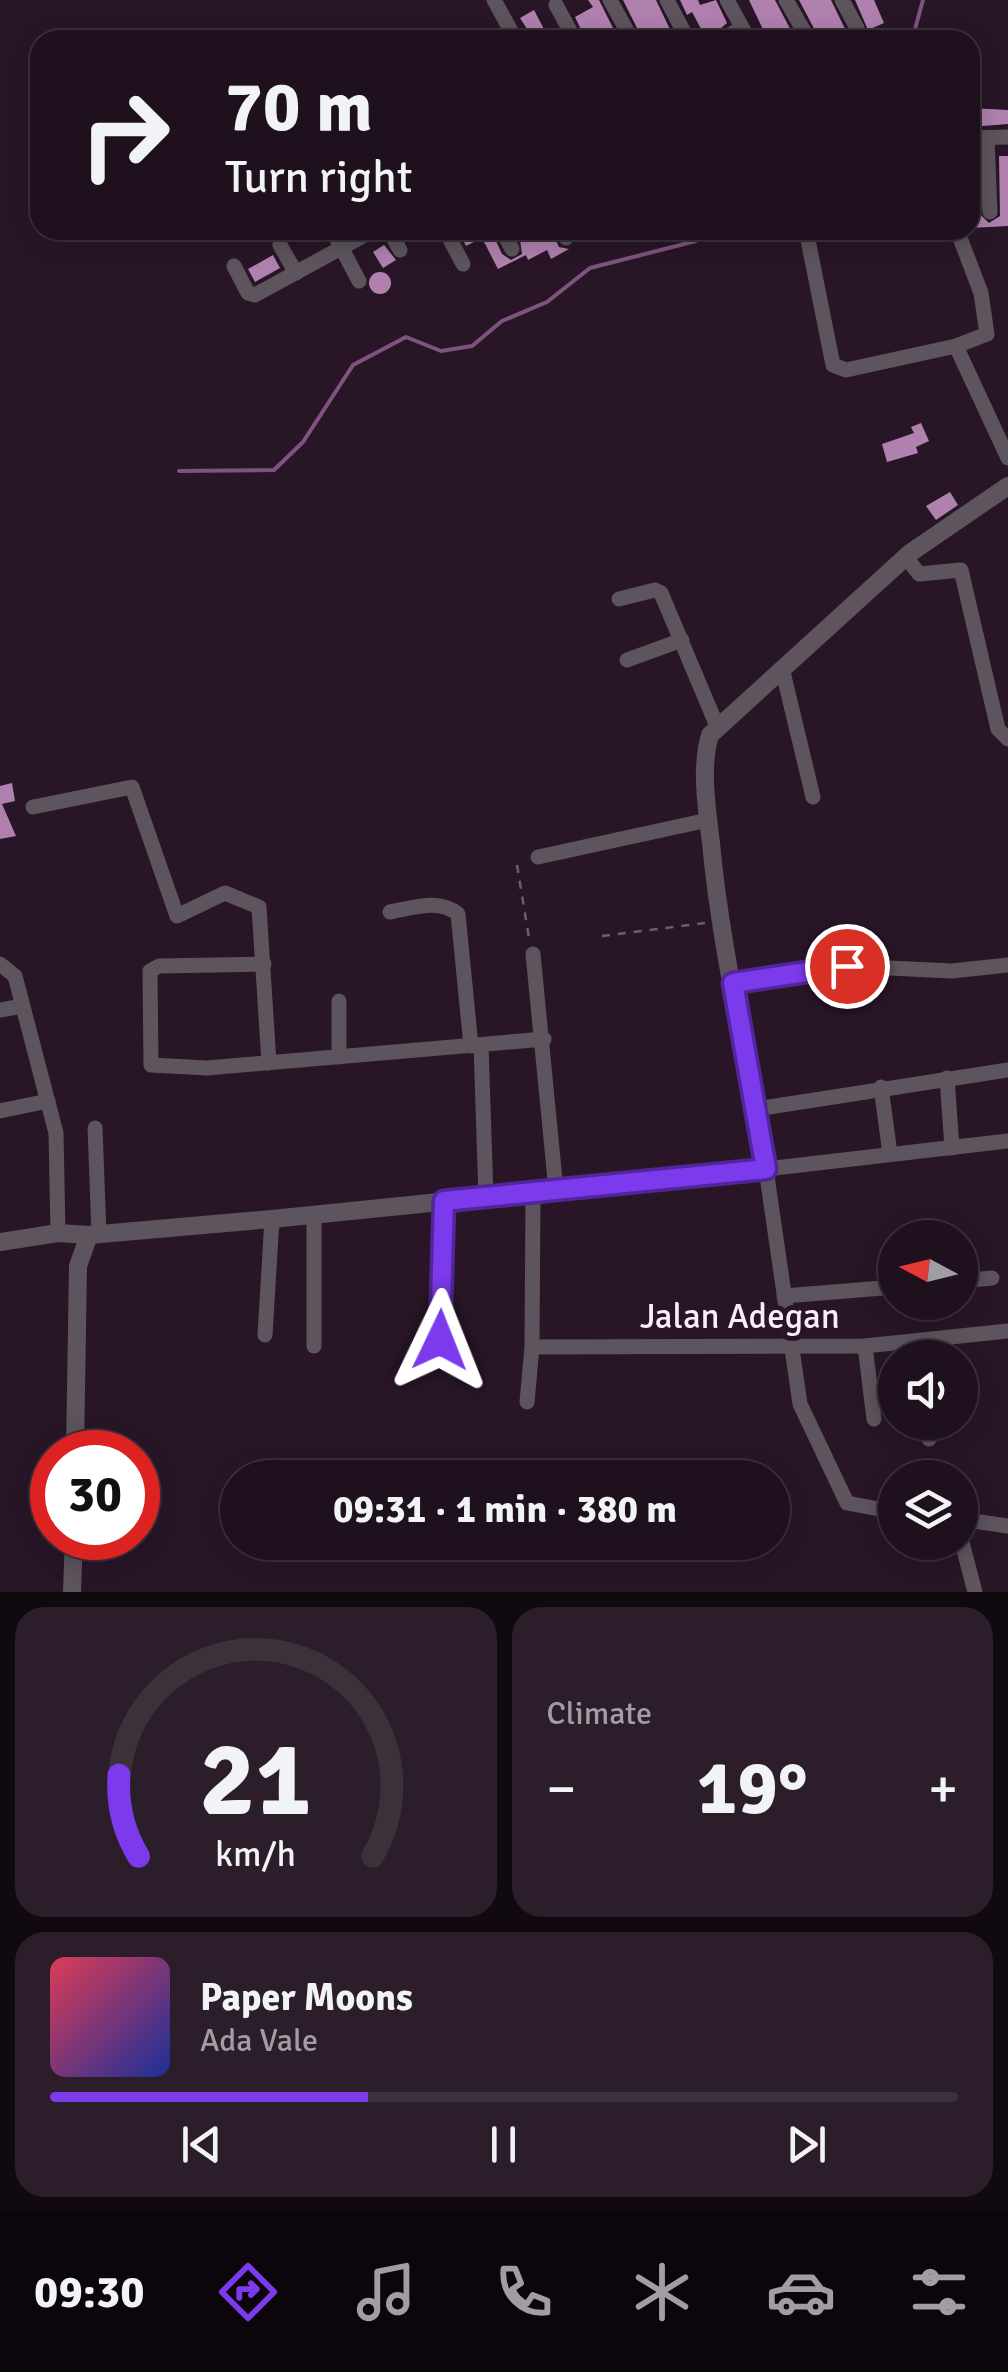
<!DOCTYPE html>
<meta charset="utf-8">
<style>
body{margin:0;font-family:Signika,sans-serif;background:#2b1e2a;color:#f1f3f6;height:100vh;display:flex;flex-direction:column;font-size:38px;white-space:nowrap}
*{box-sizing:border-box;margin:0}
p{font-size:32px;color:#a19da4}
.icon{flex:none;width:55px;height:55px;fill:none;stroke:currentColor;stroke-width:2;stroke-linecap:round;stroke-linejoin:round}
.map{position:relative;height:1592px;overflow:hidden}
.side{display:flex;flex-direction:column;gap:15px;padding:15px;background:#100910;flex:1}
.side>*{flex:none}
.hud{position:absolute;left:30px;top:30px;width:950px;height:210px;border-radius:30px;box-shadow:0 5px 25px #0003,0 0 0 2px #3c303b;background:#1e101d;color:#f1f3f6;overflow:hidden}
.needle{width:65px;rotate:277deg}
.tools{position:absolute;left:878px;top:1220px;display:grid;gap:20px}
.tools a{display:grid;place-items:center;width:100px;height:100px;border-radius:50%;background:#1e101d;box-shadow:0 5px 25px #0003,0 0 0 2px #3c303b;font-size:50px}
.speed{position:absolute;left:30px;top:1430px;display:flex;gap:20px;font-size:50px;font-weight:700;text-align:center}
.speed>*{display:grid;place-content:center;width:130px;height:130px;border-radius:50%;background:#1e101d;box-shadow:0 5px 25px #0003,0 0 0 2px #3c303b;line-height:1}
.speed .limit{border:15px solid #d22;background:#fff;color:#111}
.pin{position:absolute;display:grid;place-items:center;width:85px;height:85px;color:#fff;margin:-42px;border:5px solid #fff;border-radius:50%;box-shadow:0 2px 10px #0007}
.me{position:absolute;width:110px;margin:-55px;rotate:2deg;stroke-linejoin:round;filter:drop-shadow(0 0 8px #0008)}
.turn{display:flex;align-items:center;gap:35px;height:210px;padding:0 30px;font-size:45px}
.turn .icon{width:130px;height:130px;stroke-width:2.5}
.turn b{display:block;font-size:70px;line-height:85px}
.big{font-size:75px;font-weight:800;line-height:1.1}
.side .card{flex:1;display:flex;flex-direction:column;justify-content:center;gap:15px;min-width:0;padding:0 35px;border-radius:30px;background:#2b1e2a}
.side .dial{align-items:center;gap:0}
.dial svg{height:260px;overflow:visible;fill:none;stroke:#3c303b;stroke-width:7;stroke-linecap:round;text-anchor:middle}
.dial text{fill:#f1f3f6;stroke:none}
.song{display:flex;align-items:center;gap:30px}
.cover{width:120px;height:120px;border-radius:15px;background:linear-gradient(135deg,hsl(350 70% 55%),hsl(230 70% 35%))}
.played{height:10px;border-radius:5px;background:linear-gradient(90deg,#7c3aed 35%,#3c303b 35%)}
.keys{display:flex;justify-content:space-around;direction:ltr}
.heat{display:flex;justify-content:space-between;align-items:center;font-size:55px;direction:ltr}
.side .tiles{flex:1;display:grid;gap:15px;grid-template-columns:1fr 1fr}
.card:last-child{grid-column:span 2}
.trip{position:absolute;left:220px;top:1460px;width:570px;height:100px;border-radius:50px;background:#1e101d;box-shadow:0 5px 25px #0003,0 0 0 2px #3c303b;font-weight:800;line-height:100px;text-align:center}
.dock{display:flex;height:160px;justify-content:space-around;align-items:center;background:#0c060c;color:#a19da4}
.dock .icon{width:70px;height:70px}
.dock .active{color:#7c3aed}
.dock b{font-size:45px;color:#f1f3f6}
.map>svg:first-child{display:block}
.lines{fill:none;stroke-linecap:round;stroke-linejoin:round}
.stream{stroke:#7f537f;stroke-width:4}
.building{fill:#b081af}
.path{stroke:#6e5e6d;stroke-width:2.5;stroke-dasharray:8 8;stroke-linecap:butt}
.minor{stroke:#5d545d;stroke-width:15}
.tertiary{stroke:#5d545d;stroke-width:18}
.route-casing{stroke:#51269a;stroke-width:25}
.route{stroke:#7c3aed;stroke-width:18}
.labels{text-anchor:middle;stroke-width:10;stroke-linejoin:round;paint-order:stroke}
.street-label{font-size:35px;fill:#faeefa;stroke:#281627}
</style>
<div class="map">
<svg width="1008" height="1592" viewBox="0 0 1008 1592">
<rect width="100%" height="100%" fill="#281627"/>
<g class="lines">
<g class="stream">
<path d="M912,40L923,0"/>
<path d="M179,471L274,470L303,442L353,365L406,337L441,351L472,346L502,321L547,302L590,268L696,241L706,230"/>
</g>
</g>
<g class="building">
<path d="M588,0H599L619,40H586L575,17L593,7Z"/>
<path d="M623,0H656L675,40H643Z"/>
<path d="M680,0H698L700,5L716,0L727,23L707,40L692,12L687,15Z"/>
<path d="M749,0H775L796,40H768Z"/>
<path d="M799,0H831L847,33L859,40H820Z"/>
<path d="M855,0H874L884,23L868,30Z"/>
<path d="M534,10L546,33L556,28L562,40H534L520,18Z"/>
<path d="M970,108L1008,110V124L970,127Z"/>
<path d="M970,149H976L979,213L989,223L1000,216L999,156H1008V226L970,228Z"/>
<path d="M458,230H491L502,254L511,260L522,254L520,240L540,230H551L559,247L569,249L551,259L547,250L528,260L526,255L498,269L482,238L466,246Z"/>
<path d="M384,245L396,260L383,268L373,252Z"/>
<path d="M273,255L280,268L255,282L248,269Z"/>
<circle cx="380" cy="283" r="11"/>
<path d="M921,423L929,441L916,447L918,453L887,462L882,444L914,433L911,427Z"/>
<path d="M950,492L958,505L936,520L926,506Z"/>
<path d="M12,783L15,801L2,804L16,836L0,839V786Z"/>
</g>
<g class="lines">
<g class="path">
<path d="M517,865L529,938"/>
<path d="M602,936L705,923"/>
</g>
<g class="minor">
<path d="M494,0L516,40"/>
<path d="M610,0L632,40"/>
<path d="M667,0L688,40"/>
<path d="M727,0L749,40"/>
<path d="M786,0L809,40"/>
<path d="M842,0L857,28"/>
<path d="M556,5L575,40"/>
<path d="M720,40L742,28"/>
<path d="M970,138L1008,137"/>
<path d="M987,139L990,212"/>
<path d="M332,230L359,281"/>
<path d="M389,230L400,250"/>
<path d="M445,230L463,264"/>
<path d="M502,230L512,249"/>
<path d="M562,230L566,238"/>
<path d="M806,230L833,365L846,370L956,346L987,334L981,293L957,230"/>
<path d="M280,245L296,273"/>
<path d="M234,266L248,293L255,295L374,230"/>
<path d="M956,346L1008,458"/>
<path d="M906,557L919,574L961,570L998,729L1008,739"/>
<path d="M619,599L655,590L661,593L717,726"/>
<path d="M627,660L682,640"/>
<path d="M783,672L813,797"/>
<path d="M33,807L132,787L177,916L225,893L259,907L269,1063"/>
<path d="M538,857L708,820"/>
<path d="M390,912C413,908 439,898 458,914L471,1046"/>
<path d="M533,954L556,1190"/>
<path d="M0,964L15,976L56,1133L58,1233"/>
<path d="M264,964L159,966L150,971L151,1065L207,1068L544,1039"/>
<path d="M733,983L847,966L952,971L1008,965"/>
<path d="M339,1001V1057"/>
<path d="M0,1010L22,1006"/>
<path d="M481,1045L486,1197"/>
<path d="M947,1078L952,1148"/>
<path d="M881,1087L890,1154"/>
<path d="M756,1109L1008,1070"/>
<path d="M0,1111L48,1101"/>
<path d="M95,1128L99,1234"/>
<path d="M960,1281L992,1278"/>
<path d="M784,1296L895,1287"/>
<path d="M265,1335L272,1219"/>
<path d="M439,1340L444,1201"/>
<path d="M314,1346V1214"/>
<path d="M865,1346L874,1419"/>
<path d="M532,1347L865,1346L1008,1331"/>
<path d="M527,1402L532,1347L533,1194"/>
<path d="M927,1422L929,1439"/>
<path d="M895,1512L847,1503L800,1404L766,1169L1008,1141"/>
<path d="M960,1519L1008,1526"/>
<path d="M960,1535L975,1592"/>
</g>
<g class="tertiary">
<path d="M0,1242L58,1233L89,1235L272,1219L766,1169C748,1060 721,952 711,843C707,809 700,768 710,735L910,553L1008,486"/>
<path d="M75,1452L78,1266L89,1235"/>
<path d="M72,1592L74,1538"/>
</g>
</g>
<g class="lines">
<defs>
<path id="route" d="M440,1340L444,1201L766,1169L733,983L847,966"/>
</defs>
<use href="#route" class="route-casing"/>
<use href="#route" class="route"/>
</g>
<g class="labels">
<g class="street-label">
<text x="740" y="1328">Jalan Adegan</text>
</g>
</g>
</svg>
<div class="tools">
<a><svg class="needle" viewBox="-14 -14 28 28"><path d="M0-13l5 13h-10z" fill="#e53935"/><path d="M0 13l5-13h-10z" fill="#a19da4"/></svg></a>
<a><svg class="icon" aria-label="sound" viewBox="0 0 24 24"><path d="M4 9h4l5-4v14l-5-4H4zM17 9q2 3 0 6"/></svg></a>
<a><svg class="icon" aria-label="layers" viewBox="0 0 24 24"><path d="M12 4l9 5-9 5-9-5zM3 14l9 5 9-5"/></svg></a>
</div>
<div class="speed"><div class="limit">30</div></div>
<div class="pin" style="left:847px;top:966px;background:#d93025"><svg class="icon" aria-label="arrive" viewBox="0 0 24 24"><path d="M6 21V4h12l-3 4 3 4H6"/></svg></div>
<svg class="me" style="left:440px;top:1340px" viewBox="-20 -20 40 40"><path d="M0-17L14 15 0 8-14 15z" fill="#7c3aed" stroke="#fff" stroke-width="4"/></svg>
<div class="trip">09:31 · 1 min · 380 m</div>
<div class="hud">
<div class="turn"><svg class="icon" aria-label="right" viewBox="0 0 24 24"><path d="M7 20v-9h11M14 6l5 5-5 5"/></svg><div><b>70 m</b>Turn right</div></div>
</div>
</div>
<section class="side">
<div class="tiles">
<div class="card dial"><svg viewBox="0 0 100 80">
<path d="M14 69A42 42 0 1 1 86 69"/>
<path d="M14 69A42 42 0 0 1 8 44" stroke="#7c3aed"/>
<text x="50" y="56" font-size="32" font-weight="700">21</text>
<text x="50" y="72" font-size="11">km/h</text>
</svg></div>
<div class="card"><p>Climate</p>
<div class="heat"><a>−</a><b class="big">19°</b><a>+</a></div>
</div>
<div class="card">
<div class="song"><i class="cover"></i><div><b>Paper Moons</b><p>Ada Vale</p></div></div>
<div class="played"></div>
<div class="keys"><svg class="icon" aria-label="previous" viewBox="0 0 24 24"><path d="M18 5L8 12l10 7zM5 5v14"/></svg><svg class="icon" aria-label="pause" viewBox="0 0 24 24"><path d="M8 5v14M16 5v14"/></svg><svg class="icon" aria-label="next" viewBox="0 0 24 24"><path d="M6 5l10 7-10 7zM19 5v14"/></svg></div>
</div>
</div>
</section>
<nav class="dock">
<b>09:30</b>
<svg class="icon active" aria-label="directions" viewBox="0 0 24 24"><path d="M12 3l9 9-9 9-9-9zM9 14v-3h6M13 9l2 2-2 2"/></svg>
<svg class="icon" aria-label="music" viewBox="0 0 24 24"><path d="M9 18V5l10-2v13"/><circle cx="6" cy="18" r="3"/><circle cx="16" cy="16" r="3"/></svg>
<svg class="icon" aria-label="phone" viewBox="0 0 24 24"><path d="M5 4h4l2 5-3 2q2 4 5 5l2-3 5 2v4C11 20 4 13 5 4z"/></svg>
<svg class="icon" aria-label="climate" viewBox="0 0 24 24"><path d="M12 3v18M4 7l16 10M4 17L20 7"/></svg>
<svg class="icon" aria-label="car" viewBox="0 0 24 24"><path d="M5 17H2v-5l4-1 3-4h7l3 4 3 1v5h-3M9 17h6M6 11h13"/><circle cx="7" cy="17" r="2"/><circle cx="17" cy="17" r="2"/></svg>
<svg class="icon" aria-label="filters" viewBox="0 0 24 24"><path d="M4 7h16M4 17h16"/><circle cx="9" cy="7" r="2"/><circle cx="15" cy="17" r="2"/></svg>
</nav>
